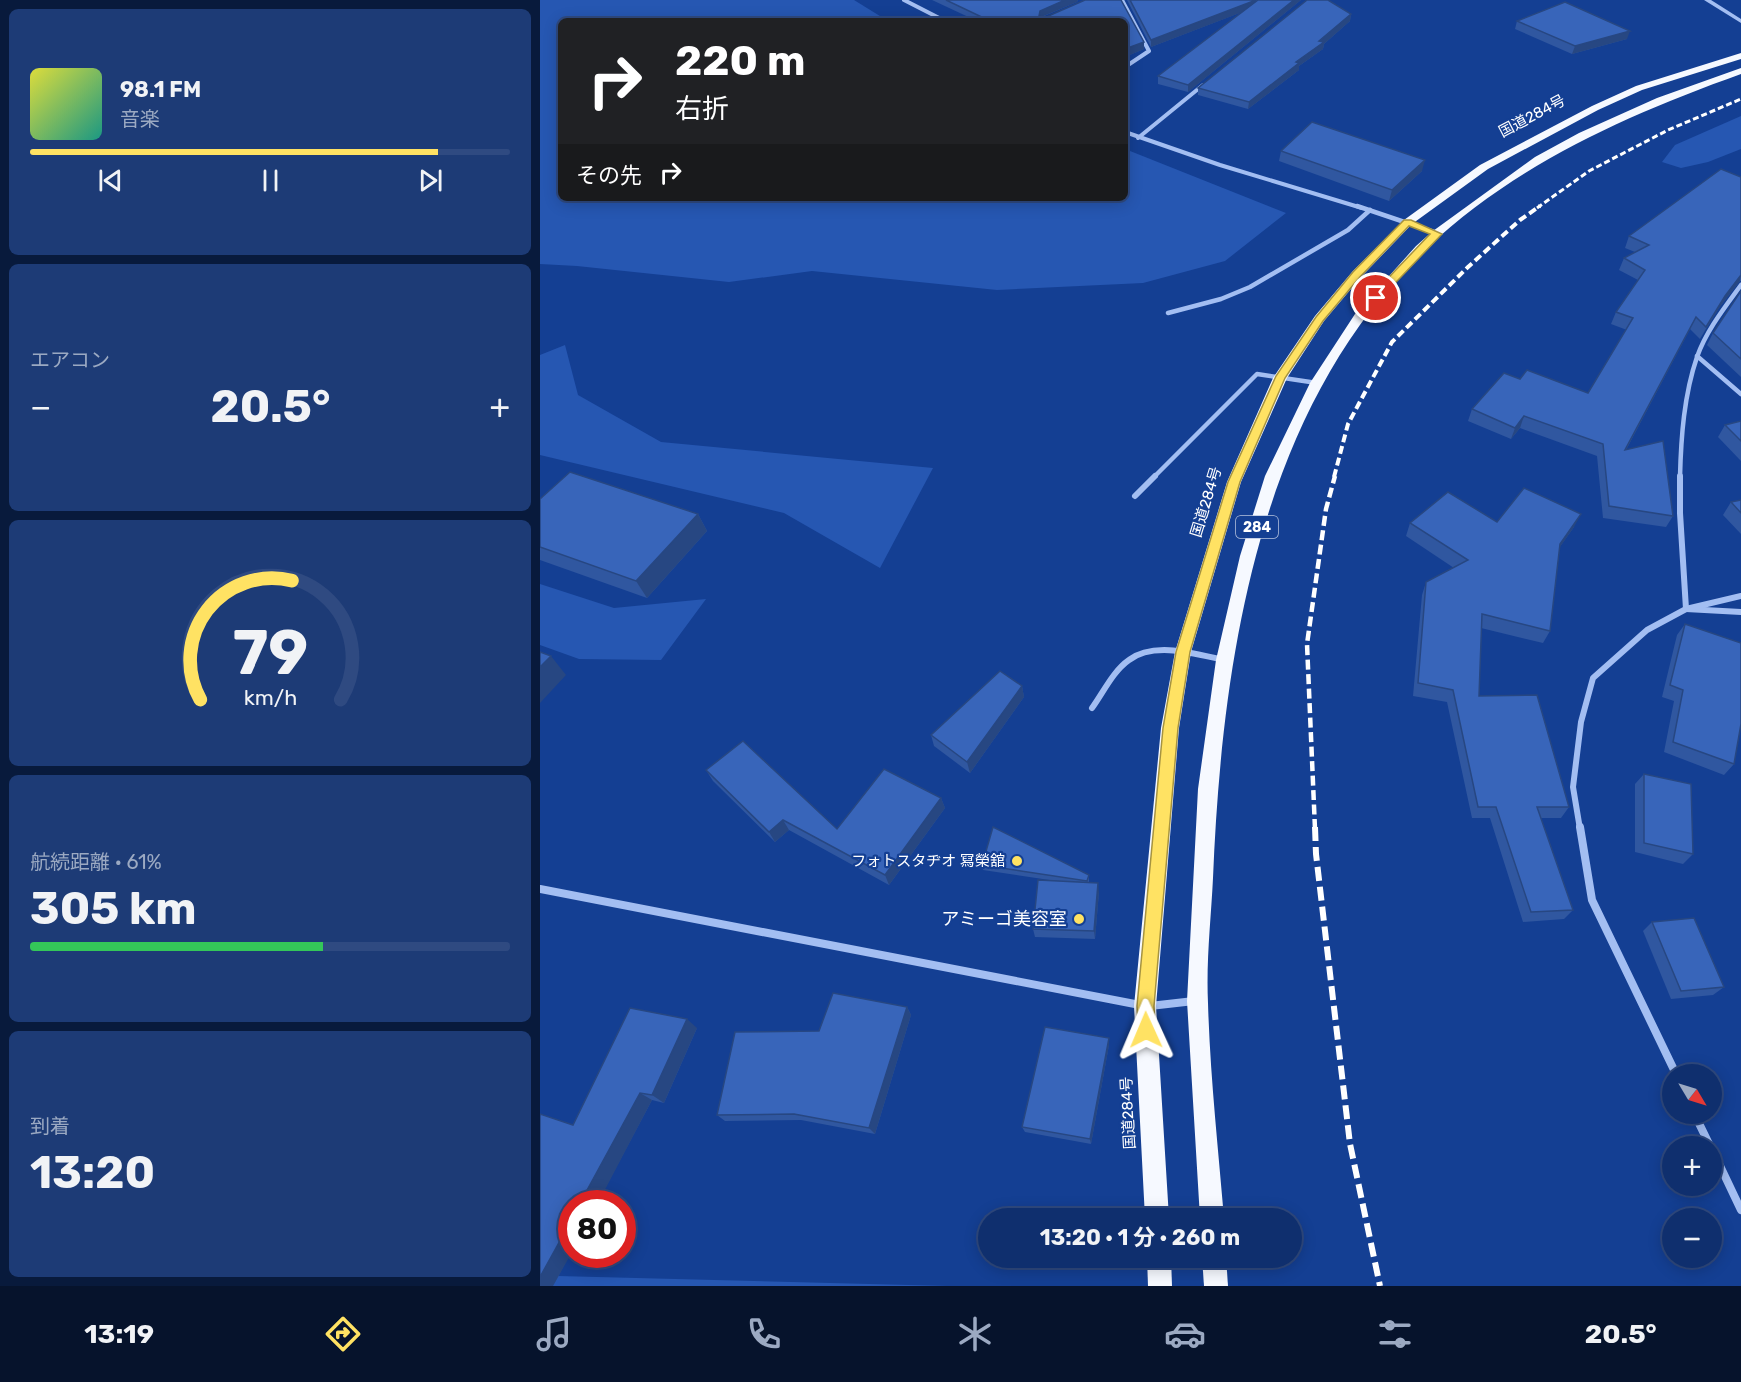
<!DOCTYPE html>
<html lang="ja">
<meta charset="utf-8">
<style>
body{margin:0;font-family:Rubik,"Noto Sans JP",sans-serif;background:#1d3b76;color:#f1f3f6;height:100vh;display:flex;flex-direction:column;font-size:22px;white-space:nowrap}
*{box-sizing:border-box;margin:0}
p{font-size:20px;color:#9ba9c2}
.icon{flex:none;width:33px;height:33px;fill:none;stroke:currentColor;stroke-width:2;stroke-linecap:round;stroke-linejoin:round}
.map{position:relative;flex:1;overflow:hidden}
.details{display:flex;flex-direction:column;gap:9px;padding:9px;background:#081a3c;width:540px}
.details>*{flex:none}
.hud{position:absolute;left:18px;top:18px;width:570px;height:183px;border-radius:9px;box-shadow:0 3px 15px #0003,0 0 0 2px #2f4a81;background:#202124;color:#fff;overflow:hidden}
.needle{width:39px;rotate:128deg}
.fabs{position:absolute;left:1122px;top:1064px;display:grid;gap:12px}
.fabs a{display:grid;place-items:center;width:60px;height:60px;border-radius:50%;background:#0f2f6e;box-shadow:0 3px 15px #0003,0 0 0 2px #2f4a81;font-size:30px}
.speed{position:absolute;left:18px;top:1190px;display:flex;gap:12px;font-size:30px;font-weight:700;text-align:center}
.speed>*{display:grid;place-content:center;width:78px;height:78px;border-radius:50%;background:#0f2f6e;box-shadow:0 3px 15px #0003,0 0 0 2px #2f4a81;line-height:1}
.speed .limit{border:9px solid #d22;background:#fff;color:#111}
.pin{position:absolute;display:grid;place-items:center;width:51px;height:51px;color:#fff;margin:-26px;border:3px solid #fff;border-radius:50%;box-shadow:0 2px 6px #0007}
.me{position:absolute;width:66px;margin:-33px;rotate:359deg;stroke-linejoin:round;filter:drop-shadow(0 0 4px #0008)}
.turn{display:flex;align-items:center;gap:21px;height:126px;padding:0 18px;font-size:27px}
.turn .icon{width:78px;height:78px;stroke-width:2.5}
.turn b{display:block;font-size:42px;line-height:51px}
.then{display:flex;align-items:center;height:57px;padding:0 18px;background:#0003;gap:12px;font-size:22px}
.big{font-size:45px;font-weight:700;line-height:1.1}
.details .tile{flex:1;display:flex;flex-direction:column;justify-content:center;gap:9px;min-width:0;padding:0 21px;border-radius:9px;background:#1d3b76}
.details .dial{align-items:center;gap:0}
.dial svg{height:156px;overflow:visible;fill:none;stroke:#2f4a81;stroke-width:7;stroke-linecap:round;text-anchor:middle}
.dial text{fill:#f1f3f6;stroke:none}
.song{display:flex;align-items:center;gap:18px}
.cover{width:72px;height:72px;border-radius:9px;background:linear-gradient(135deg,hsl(60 70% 55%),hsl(170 70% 35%))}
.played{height:6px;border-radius:3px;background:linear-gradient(90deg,#ffe263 85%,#2f4a81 85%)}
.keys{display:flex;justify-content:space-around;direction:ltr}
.heat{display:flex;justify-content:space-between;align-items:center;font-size:33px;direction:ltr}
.charge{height:9px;border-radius:4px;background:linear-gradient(90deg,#34c759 61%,#2f4a81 0)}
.trip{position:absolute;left:438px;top:1208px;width:324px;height:60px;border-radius:30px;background:#0f2f6e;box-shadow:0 3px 15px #0003,0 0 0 2px #2f4a81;font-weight:700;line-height:60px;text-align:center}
.tabs{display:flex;height:96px;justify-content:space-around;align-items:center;background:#06132c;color:#9ba9c2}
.tabs .icon{width:42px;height:42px}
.tabs .active{color:#ffe263}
.tabs b{font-size:27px;color:#f1f3f6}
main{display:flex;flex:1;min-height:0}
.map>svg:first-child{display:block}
.green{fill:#2657b2}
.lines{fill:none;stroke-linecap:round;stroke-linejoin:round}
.minor-far3{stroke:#a3bef2;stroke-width:4}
.minor-far2{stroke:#a3bef2;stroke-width:4.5}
.minor-far1{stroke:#a3bef2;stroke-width:6}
.minor{stroke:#a3bef2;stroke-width:8}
.tertiary{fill:#a3bef2;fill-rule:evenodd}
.trunk{fill:#f6f9ff;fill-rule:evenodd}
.rail-far3{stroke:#fff;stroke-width:3;stroke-dasharray:6 3;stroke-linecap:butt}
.rail-far2{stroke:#fff;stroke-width:4;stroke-dasharray:8 4;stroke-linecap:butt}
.rail-far1{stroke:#fff;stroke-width:4.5;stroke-dasharray:10 4.5;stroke-linecap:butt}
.rail{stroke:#fff;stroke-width:6;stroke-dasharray:14 6;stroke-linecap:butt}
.wall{fill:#3057a0}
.shaded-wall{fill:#274782}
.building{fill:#3865ba;stroke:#274782;stroke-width:1.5}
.route{fill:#ffe263;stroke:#a69340;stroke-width:1.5}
.poi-dot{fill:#ffe263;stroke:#143f93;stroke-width:2}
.labels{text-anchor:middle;stroke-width:4.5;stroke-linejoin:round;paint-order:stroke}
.shield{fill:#143f93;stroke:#b8c5df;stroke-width:1.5}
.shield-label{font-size:14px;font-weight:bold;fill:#fff}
.street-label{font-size:15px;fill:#fff;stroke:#143f93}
.poi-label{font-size:15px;fill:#fff;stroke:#143f93;text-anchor:end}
.near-poi-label{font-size:18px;fill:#fff;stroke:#143f93;text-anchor:end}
</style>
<main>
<section class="details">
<div class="tile">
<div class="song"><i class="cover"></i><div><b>98.1 FM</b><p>音楽</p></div></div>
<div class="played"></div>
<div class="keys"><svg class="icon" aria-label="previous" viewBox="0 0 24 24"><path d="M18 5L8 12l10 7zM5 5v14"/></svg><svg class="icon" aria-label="pause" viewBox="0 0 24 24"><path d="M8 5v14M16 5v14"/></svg><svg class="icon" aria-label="next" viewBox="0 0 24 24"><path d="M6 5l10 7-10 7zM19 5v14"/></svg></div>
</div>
<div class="tile"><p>エアコン</p>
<div class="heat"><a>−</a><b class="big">20.5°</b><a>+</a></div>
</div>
<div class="tile dial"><svg viewBox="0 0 100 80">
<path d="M14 69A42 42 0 1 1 86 69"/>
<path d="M14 69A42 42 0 0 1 61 8" stroke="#ffe263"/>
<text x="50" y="56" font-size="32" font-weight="700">79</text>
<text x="50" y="72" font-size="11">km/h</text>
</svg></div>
<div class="tile"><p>航続距離 · 61%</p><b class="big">305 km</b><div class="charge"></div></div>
<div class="tile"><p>到着</p><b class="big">13:20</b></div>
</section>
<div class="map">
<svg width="1201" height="1286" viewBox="0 0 1201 1286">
<rect width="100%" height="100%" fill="#143f93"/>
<g class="green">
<path d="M0,0H314L348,21H21V198H585V149L746,213L685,261L603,283L457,290L272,271L189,282L37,266L0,264Z"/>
<path d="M1201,116V149L1168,162L1141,168L1122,162L1135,145Z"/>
<path d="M25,345L38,395L121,442L393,468L340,568L244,513L0,455V355Z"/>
<path d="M0,584L74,608L166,599L121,660L39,659L0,645Z"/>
<path d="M18,1276L408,1286H6Z"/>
</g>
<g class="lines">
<g class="minor-far3">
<path d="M364,0L405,21"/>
<path d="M582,0L609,51L585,67"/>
<path d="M585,132L680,165L822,208"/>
<path d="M598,138L663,85"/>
</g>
<g class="minor-far2">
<path d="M817,206L897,233"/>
<path d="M628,313L681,299L710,287L808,230L830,210"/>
<path d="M1157,356L1201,394"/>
<path d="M614,477L717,374L777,383"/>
<path d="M1140,477C1141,437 1144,395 1157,357C1166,331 1185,307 1201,285"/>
</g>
<g class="minor-far1">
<path d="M1140,476V513L1146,609L1201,612"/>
<path d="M595,496L615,476"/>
<path d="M552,708C563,693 573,671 589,660C614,641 656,654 684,660"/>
<path d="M1040,829L1033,787L1041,722L1053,678L1107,630L1146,609L1201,596"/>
</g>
<g class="minor">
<path d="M1040,827L1052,900L1136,1074"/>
<path d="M0,889L600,1005"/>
<path d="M610,1006L654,1001"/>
<path d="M1154,1113L1170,1146"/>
<path d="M1172,1149L1201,1210"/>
</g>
<path class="tertiary" d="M1164,0H1171L1201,19V23Z"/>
<g class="trunk">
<path d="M1201,53V59L1102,90L1058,110L948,169L872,224L821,277L784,321L747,378L701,482L651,652L639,728L616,1006L629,1218H605L594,1006L621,728L635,652L687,482L733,378L775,316L813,271L864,220L940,165L1052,106L1096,86Z"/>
<path d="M1201,68V74C1087,115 976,164 887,248C719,406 682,658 673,878C671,919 666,961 668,1003C670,1074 678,1146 684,1218H660L647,1001L658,789L676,660L700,556L725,476L770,383L815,314L876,246L893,231L995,157L1039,133L1117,98Z"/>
<path d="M607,1257H631L632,1286H608Z"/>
<path d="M662,1257H686L688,1286H664Z"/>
</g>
<path class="rail-far3" d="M997,208L1049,171L1128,130L1201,99"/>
<path class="rail-far2" d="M794,477L808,424L852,342L928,267L980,220L1000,206"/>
<path class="rail-far1" d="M775,829L767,644L786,509L795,476"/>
<path class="rail" d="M775,827L776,854L810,1144L840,1286"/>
</g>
<g class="wall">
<path d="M392,0H538L537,2L502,17L504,18L545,0H581L604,42V49L585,57V21H437Z"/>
<path d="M587,0H761L648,92L618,84V76L702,12L611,47Z"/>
<path d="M811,14L810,21L784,44L783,49L759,66V70L708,109L658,95V88Z"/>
<path d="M977,21L1087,39L1032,54L975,29Z"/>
<path d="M741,151L882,171L849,201L739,161Z"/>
<path d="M1201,177V281H1200L1179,308L1160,339L1150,329L1086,450L1133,516L1126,527L1063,518L1057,456L980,428L971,439L928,421L932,409L980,379L1048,393L1087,330L1071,324L1076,312L1098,280L1079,270L1084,258L1095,252L1085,248L1089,236Z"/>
<path d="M1201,291V377L1167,345L1173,333Z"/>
<path d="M1201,421V461L1178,437L1185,425Z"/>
<path d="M0,499L158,514L167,531L107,598L0,560Z"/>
<path d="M1201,500V534L1183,515L1191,502Z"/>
<path d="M957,522L1034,527L1019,548L1010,631L1003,643L941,628L939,696L1029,807L1021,818H1001L1033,910L1024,919L983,922L950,818H932L907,702L873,696L882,595L886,582L914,568L866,536L870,523Z"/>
<path d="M1145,624L1194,764L1184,775L1124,752L1134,701L1122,697L1137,635Z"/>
<path d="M482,686L484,697L430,773L394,746L391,735Z"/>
<path d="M166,770L297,829L401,798L405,808L349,885L249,830L235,842L173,781Z"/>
<path d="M1104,774L1153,854L1143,864L1095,852V784Z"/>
<path d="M442,865L549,875V882L559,892L555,939L495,937L493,929L516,881L443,870Z"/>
<path d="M1112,922L1184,987L1173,995L1131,999L1103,931Z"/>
<path d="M367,1007L371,1015L335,1134L261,1120L185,1121L177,1115L279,1031Z"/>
<path d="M157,1028L124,1103L112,1100L13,1286H0L33,1125Z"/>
<path d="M569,1038V1045L551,1144L485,1132L482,1127Z"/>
</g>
<g class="shaded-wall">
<path d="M525,0H538L537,2L501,17L499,16L500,11Z"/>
<path d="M716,0L718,6L611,47V40Z"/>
<path d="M754,0H761L648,92V85Z"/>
<path d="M811,14L810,21L784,44L783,49L759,66V70L708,109L709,102Z"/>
<path d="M1090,31L1087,39L1032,54L1035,46Z"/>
<path d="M604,42V49L585,57V49Z"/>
<path d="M885,160L882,171L849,201L852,190Z"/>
<path d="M1201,275L1200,281L1179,308L1160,339L1185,296Z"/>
<path d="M984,416L980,428L971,439L975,428Z"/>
<path d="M158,514L167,531L107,598L96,581Z"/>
<path d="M1041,514L1034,527L1013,557L1020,544Z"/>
<path d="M11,656L26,675L0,703V667Z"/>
<path d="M482,686L484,697L430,773L427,762Z"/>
<path d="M401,798L405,808L349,885L345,875Z"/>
<path d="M243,820L249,830L235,842L229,832Z"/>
<path d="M558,883L559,892L555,939L554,931Z"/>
<path d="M367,1007L371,1015L335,1134L329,1128Z"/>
<path d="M147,1019L157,1028L124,1103L112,1095Z"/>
<path d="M569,1038V1045L551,1144L550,1139Z"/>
<path d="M100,1093L112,1100L58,1203H40Z"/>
<path d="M32,1219V1252L13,1286H0V1277Z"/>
</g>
<g class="building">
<path d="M406,0H525L500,11L499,16L504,18L545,0H581L604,42L585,49V21H450Z"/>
<path d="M590,0H716L611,40Z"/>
<path d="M718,0H754L648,85L618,76Z"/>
<path d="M767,0H788L811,14L779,41L784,42L756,62L759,63L709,102L658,88Z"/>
<path d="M1025,2L1090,31L1035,46L977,21Z"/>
<path d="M772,122L885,160L852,190L741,151Z"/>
<path d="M1181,169L1201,177V275L1185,296L1166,327L1156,317L1085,450L1123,441L1133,516L1069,506L1063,444L984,416L975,428L932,409L964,373L980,379L987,370L1048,393L1093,318L1076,312L1105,270L1084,258L1109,245L1089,236Z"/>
<path d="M1201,291V359L1173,333Z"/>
<path d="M1201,421V441L1185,425Z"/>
<path d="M30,472L158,514L96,581L0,547V499Z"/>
<path d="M984,488L1041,514L1020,544L1010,631L942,614L939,696L997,695L1029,807H997L1033,910L991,912L956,807H938L913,690L878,683L886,582L928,560L870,523L908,492L957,522Z"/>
<path d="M1201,500V513L1191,502Z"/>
<path d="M1145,624L1201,643V724L1194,764L1133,742L1143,690L1130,685Z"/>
<path d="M0,652L11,656L0,667Z"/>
<path d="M460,671L482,686L427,762L391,735Z"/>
<path d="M203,741L297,829L344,769L401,798L345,875L243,820L229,832L166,770Z"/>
<path d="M1104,774L1151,784L1153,854L1104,843Z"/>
<path d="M453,827L549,875L547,881L442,865Z"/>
<path d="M498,880L558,883L554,931L493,929Z"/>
<path d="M1154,918L1184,987L1141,991L1112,922Z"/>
<path d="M293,993L367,1007L329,1128L254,1114L177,1115L195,1032L279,1031Z"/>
<path d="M90,1008L147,1019L112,1095L100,1093L40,1203H32V1219L0,1277V1114L33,1125Z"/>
<path d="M505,1027L569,1038L550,1139L482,1127Z"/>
</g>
<path class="route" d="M864,220H871L902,234L839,300H832V295L890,234L869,226L820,277L783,321L745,378L700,482L650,652L638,728L614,1006L615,1030L613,1036L606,1038L600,1036L598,1030L597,1006L623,728L636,652L688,482L736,376L776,317L813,272Z"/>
<g class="poi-dot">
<circle cx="477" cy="861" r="6"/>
<circle cx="539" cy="919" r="6"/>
</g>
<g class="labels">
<rect class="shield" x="696" y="516" width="42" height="22" rx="4.5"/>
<g class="shield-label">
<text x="717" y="532">284</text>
</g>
<g class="street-label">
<text transform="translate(992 116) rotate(-28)" y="5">国道284号</text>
<text transform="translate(666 502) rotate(-73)" y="5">国道284号</text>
<text transform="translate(588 1113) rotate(-93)" y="5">国道284号</text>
</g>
<g class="poi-label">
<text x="465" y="866">フォトスタヂオ 冩榮舘</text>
</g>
<g class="near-poi-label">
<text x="527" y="925">アミーゴ美容室</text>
</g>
</g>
</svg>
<div class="fabs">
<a><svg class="needle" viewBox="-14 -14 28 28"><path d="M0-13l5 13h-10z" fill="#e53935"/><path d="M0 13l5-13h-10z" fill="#9ba9c2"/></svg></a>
<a>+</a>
<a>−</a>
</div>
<div class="speed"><div class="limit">80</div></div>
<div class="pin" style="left:836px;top:298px;background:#d93025"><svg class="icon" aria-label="arrive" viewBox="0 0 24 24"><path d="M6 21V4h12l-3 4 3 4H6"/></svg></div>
<svg class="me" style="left:606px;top:1030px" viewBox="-20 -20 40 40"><path d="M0-17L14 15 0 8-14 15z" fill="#ffe263" stroke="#fff" stroke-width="4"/></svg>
<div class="trip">13:20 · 1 分 · 260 m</div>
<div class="hud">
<div class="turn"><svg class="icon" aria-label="right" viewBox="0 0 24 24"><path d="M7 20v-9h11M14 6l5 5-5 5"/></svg><div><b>220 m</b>右折</div></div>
<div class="then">その先<svg class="icon" aria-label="right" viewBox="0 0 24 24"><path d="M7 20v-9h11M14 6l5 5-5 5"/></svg></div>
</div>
</div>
</main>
<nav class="tabs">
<b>13:19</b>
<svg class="icon active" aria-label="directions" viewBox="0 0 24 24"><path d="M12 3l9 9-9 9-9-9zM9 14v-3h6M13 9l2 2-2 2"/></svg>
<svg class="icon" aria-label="music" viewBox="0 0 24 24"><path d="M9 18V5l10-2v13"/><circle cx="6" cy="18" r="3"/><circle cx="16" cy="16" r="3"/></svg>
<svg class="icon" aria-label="phone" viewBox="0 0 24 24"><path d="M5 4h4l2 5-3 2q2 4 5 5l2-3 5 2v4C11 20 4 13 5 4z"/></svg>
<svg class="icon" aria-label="climate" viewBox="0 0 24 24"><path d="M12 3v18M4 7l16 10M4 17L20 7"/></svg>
<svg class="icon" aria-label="car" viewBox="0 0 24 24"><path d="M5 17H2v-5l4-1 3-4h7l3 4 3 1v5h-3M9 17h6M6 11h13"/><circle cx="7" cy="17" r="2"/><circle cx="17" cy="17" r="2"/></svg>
<svg class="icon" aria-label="filters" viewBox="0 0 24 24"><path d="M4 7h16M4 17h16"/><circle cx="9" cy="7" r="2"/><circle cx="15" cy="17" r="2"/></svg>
<b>20.5°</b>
</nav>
